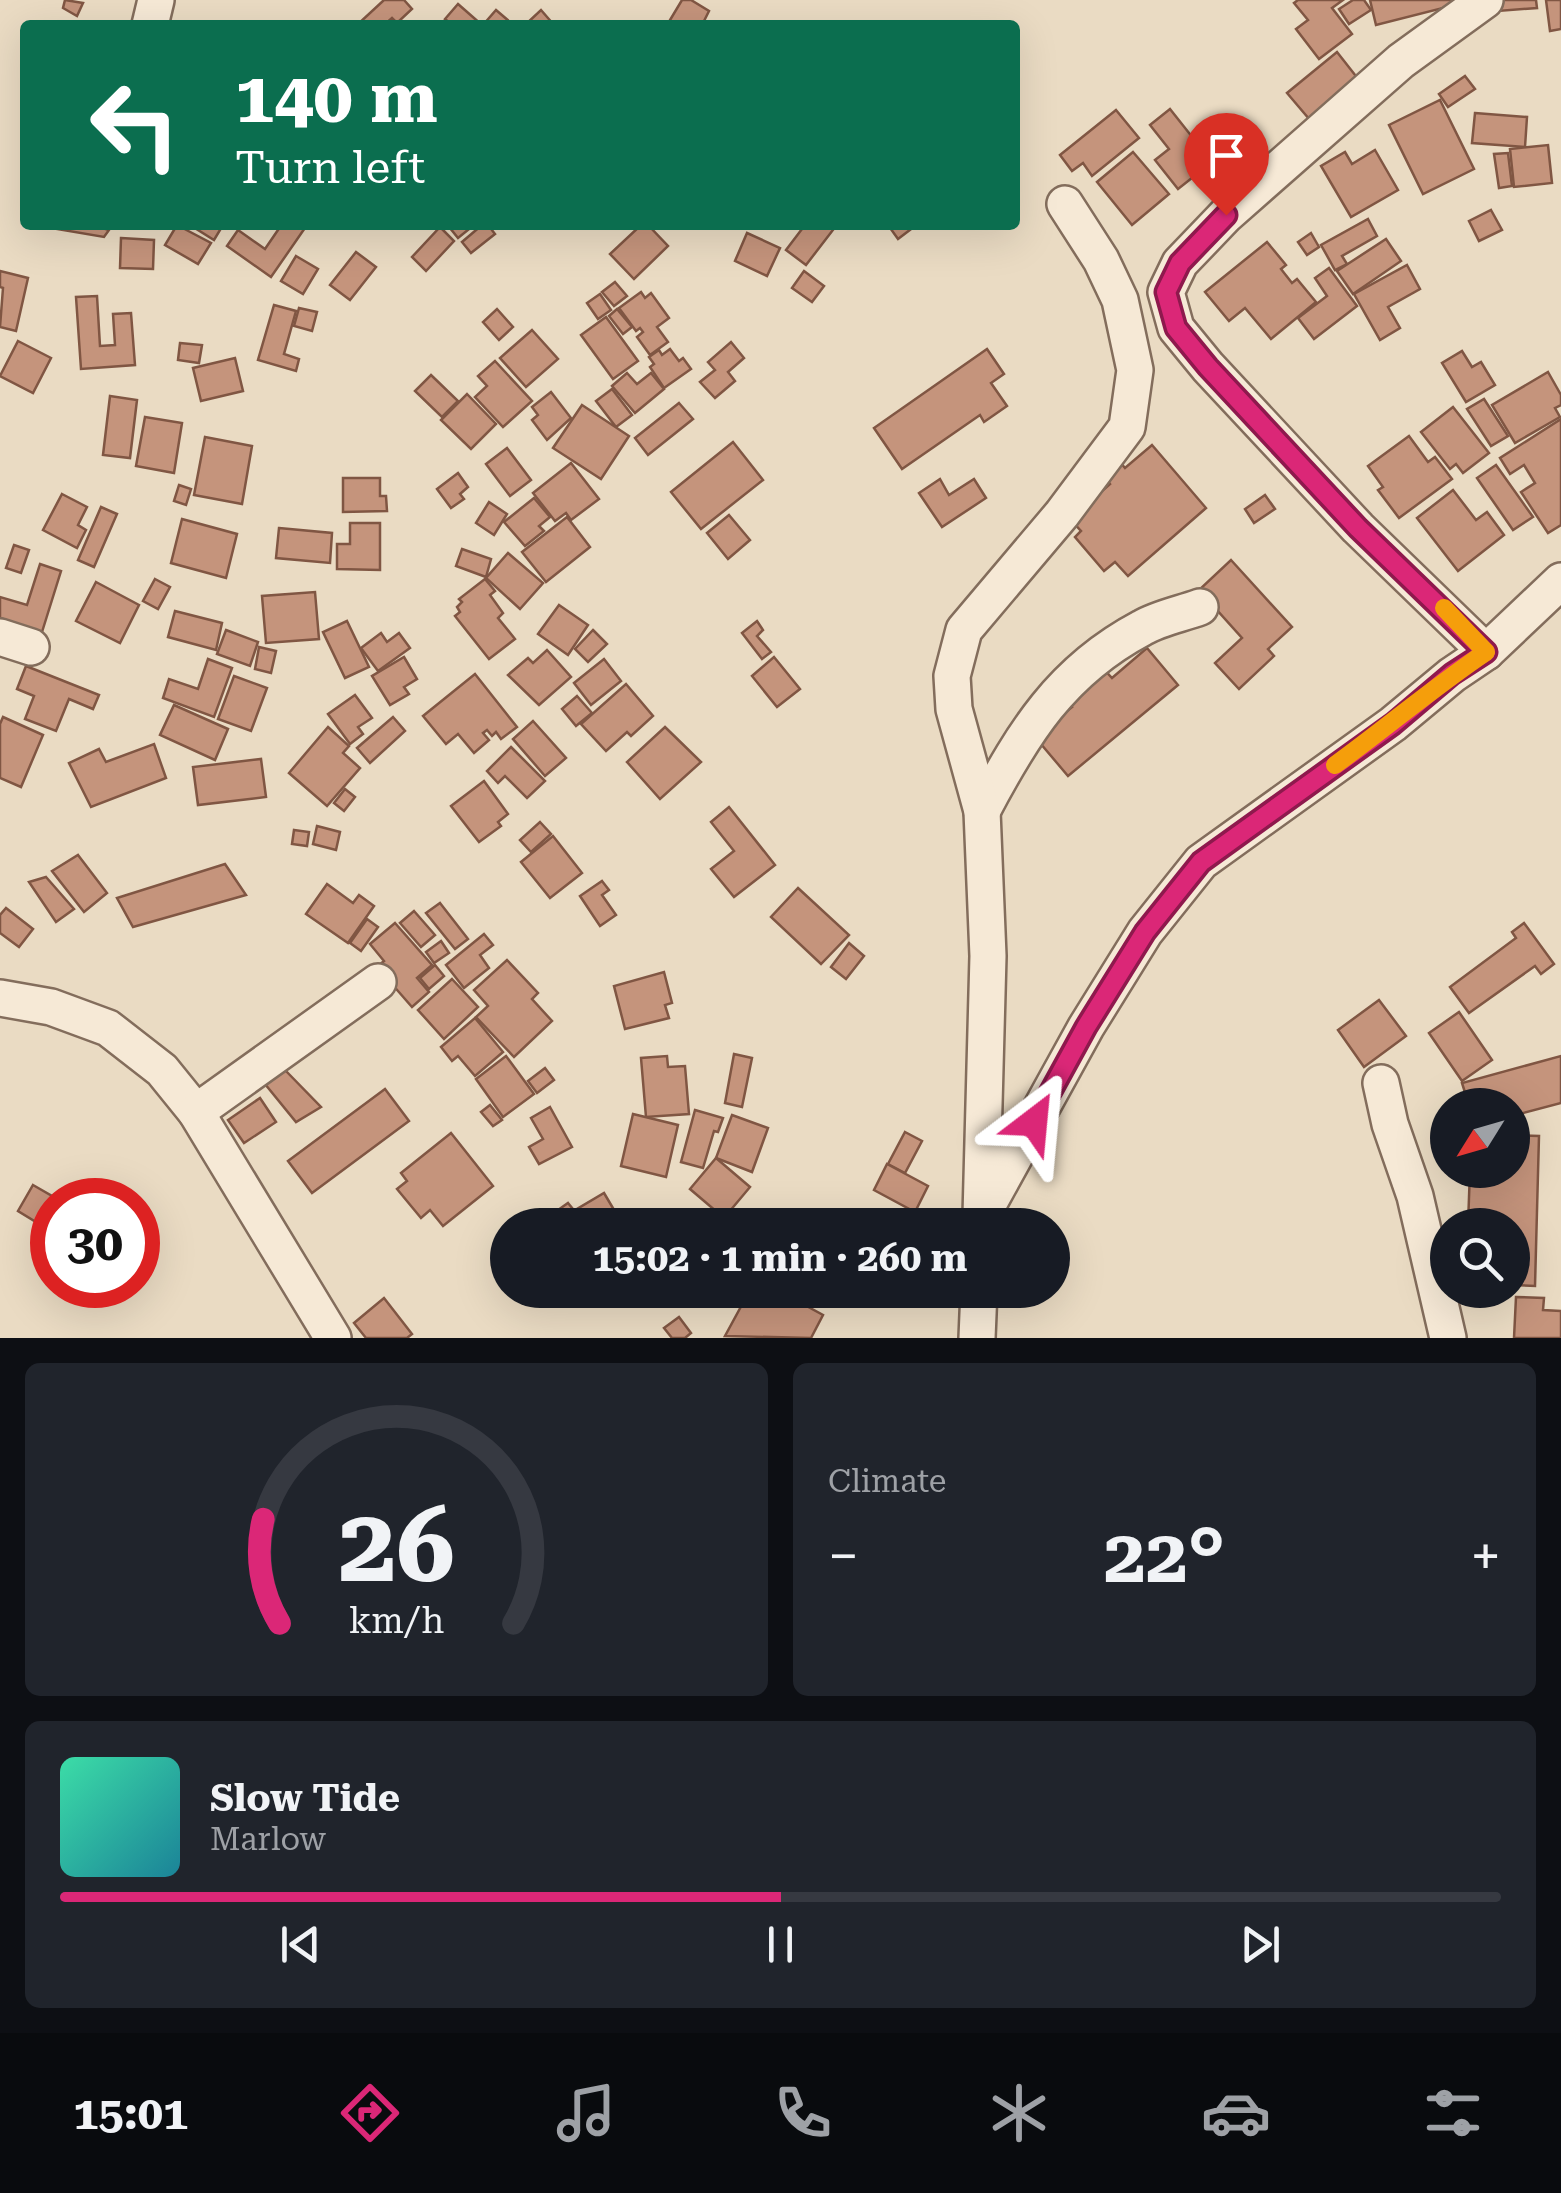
<!DOCTYPE html>
<meta charset="utf-8">
<style>
body{margin:0;font-family:"Roboto Serif",serif;background:#20242c;color:#f1f3f6;height:100vh;display:flex;flex-direction:column;font-size:38px;white-space:nowrap}
*{box-sizing:border-box;margin:0}
p{font-size:32px;color:#9ea1a6}
.icon{flex:none;width:55px;height:55px;fill:none;stroke:currentColor;stroke-width:2;stroke-linecap:round;stroke-linejoin:round}
.map{position:relative;height:1338px;overflow:hidden}
.side{display:flex;flex-direction:column;gap:25px;padding:25px;background:#0d0f14;flex:1}
.side>*{flex:none}
.hud{position:absolute;left:20px;top:20px;width:1000px;height:210px;border-radius:10px;box-shadow:0 10px 40px #0002;background:#0b6e4f;color:#fff;overflow:hidden}
.needle{width:65px;rotate:233deg}
.buttons{position:absolute;left:1430px;top:1088px;display:grid;gap:20px}
.buttons a{display:grid;place-items:center;width:100px;height:100px;border-radius:50%;background:#171b24;box-shadow:0 10px 40px #0002;font-size:50px}
.speed{position:absolute;left:30px;top:1178px;display:flex;gap:20px;font-size:50px;font-weight:700;text-align:center}
.speed>*{display:grid;place-content:center;width:130px;height:130px;border-radius:50%;background:#171b24;box-shadow:0 10px 40px #0002;line-height:1}
.speed .limit{border:15px solid #d22;background:#fff;color:#111}
.pin{position:absolute;display:grid;place-items:center;width:85px;height:85px;color:#fff;margin:-102px -42px;border-radius:50% 50% 50% 0;rotate:-45deg;box-shadow:0 0 10px #0007}
.pin .icon{rotate:45deg}
.me{position:absolute;width:110px;margin:-55px;rotate:29deg;stroke-linejoin:round;filter:drop-shadow(0 0 8px #0008)}
.turn{display:flex;align-items:center;gap:35px;height:210px;padding:0 50px;font-size:45px}
.turn .icon{width:130px;height:130px;stroke-width:2.5}
.turn b{display:block;font-size:70px;line-height:85px}
.big{font-size:75px;font-weight:700;line-height:1.1}
.side .widget{flex:1;display:flex;flex-direction:column;justify-content:center;gap:15px;min-width:0;padding:0 35px;border-radius:15px;background:#20242c}
.side .dial{align-items:center;gap:0}
.dial svg{height:260px;overflow:visible;fill:none;stroke:#363941;stroke-width:7;stroke-linecap:round;text-anchor:middle}
.dial text{fill:#f1f3f6;stroke:none}
.song{display:flex;align-items:center;gap:30px}
.cover{width:120px;height:120px;border-radius:15px;background:linear-gradient(135deg,hsl(160 70% 55%),hsl(190 70% 35%))}
.played{height:10px;border-radius:5px;background:linear-gradient(90deg,#db2777 50%,#363941 50%)}
.keys{display:flex;justify-content:space-around;direction:ltr}
.heat{display:flex;justify-content:space-between;align-items:center;font-size:55px;direction:ltr}
.side .tiles{flex:1;display:grid;gap:25px;grid-template-columns:1fr 1fr}
.widget:last-child{grid-column:span 2}
.trip{position:absolute;left:490px;top:1208px;width:580px;height:100px;border-radius:50px;background:#171b24;box-shadow:0 10px 40px #0002;font-weight:700;line-height:100px;text-align:center}
.tab-bar{display:flex;height:160px;justify-content:space-around;align-items:center;background:#090b0e;color:#9ea1a6}
.tab-bar .icon{width:70px;height:70px}
.tab-bar .active{color:#db2777}
.tab-bar b{font-size:45px;color:#f1f3f6}
.map>svg:first-child{display:block}
.building{fill:#c5947c;stroke:#805643;stroke-width:2.5}
.lines{fill:none;stroke-linecap:round;stroke-linejoin:round}
.street-casing{stroke:#836d5c;stroke-width:40}
.street{stroke:#f6e9d6;stroke-width:35}
.route-casing{stroke:#8e194d;stroke-width:25}
.route{stroke:#db2777;stroke-width:18}
.slow{stroke:#f59e0b;stroke-width:18}
</style>
<div class="map">
<svg width="1561" height="1338" viewBox="0 0 1561 1338">
<rect width="100%" height="100%" fill="#eadbc3"/>
<g class="building">
<path d="M65,0L83,3L77,16L63,8Z"/>
<path d="M384,0H404L412,9L397,23L392,18L384,25H357Z"/>
<path d="M682,0H691L709,11L702,25H667Z"/>
<path d="M1298,0H1343L1332,8L1352,34L1319,59L1296,29L1308,20L1294,3Z"/>
<path d="M1353,0H1364L1371,10L1349,24L1339,9Z"/>
<path d="M1370,0H1453L1455,5L1376,25Z"/>
<path d="M1497,0H1536L1537,8L1498,11Z"/>
<path d="M1546,0H1561V29L1550,31Z"/>
<path d="M458,4L482,25H452L445,19Z"/>
<path d="M496,10L510,22L507,25H483Z"/>
<path d="M541,10L554,25H525Z"/>
<path d="M1337,52L1359,80L1310,120L1287,93Z"/>
<path d="M1465,76L1475,89L1448,107L1439,94Z"/>
<path d="M1440,100L1474,169L1423,194L1389,125Z"/>
<path d="M1170,109L1212,162L1178,189L1155,160L1169,149L1150,125Z"/>
<path d="M1116,110L1139,138L1092,176L1083,163L1072,171L1060,155Z"/>
<path d="M1475,113L1527,117L1525,147L1472,143Z"/>
<path d="M1548,145L1552,183L1514,187L1510,149Z"/>
<path d="M1375,150L1398,190L1351,217L1321,166L1345,152L1352,164Z"/>
<path d="M1133,152L1169,194L1132,225L1097,182Z"/>
<path d="M1508,153L1512,186L1499,188L1494,154Z"/>
<path d="M1491,210L1502,230L1479,241L1469,221Z"/>
<path d="M1368,219L1377,236L1342,256L1347,264L1335,270L1321,245Z"/>
<path d="M57,225H92L109,230L104,237L57,229Z"/>
<path d="M177,225L211,243L198,264L165,245Z"/>
<path d="M190,225H223L214,240Z"/>
<path d="M277,225H307L271,277L227,246L238,230L265,249L280,227Z"/>
<path d="M453,225H474L458,238L450,228Z"/>
<path d="M482,225H488L495,234L471,253L462,242Z"/>
<path d="M641,225H648L668,246L634,279L610,254Z"/>
<path d="M805,225L836,226L806,265L786,250Z"/>
<path d="M888,225H914L915,226L898,239Z"/>
<path d="M440,227L454,241L426,271L412,257Z"/>
<path d="M747,233L780,248L767,276L735,261Z"/>
<path d="M1311,233L1319,247L1307,255L1298,242Z"/>
<path d="M121,238L154,240L153,269L120,268Z"/>
<path d="M1386,239L1401,261L1353,294L1337,271Z"/>
<path d="M1267,242L1286,265L1281,269L1292,283L1297,279L1316,302L1271,339L1245,308L1229,321L1205,292Z"/>
<path d="M356,252L376,267L350,300L330,285Z"/>
<path d="M296,256L318,269L303,294L281,281Z"/>
<path d="M1407,265L1420,289L1388,307L1400,328L1380,340L1354,294Z"/>
<path d="M1329,268L1357,306L1314,339L1298,318L1327,296L1315,278Z"/>
<path d="M0,271L28,278L16,331L0,327L3,288L0,287Z"/>
<path d="M804,271L824,286L812,302L792,288Z"/>
<path d="M615,282L627,296L614,306L602,292Z"/>
<path d="M641,292L645,298L651,293L669,318L657,327L668,342L650,355L637,337L643,332L640,328L636,331L619,308Z"/>
<path d="M600,294L611,310L598,319L587,303Z"/>
<path d="M97,296L100,346L115,345L113,314L131,313L135,365L81,369L76,297Z"/>
<path d="M274,305L296,311L284,354L299,359L296,371L258,360Z"/>
<path d="M299,308L317,312L312,331L294,326Z"/>
<path d="M497,309L513,327L499,340L483,322Z"/>
<path d="M617,309L632,327L623,334L609,316Z"/>
<path d="M606,317L638,361L613,379L581,335Z"/>
<path d="M532,330L558,359L526,387L500,358Z"/>
<path d="M18,341L51,358L33,393L0,376Z"/>
<path d="M731,342L744,358L728,372L735,381L715,398L700,382L715,370L708,362Z"/>
<path d="M180,343L202,345L199,363L178,360Z"/>
<path d="M670,349L679,361L683,358L691,369L664,388L650,367L654,364L649,357L659,350L662,355Z"/>
<path d="M987,349L1004,374L991,383L1007,406L984,422L980,415L902,469L874,428Z"/>
<path d="M1462,351L1472,367L1481,362L1495,385L1466,402L1442,363Z"/>
<path d="M235,358L243,391L201,401L193,368Z"/>
<path d="M495,361L532,401L503,427L475,397L487,386L478,376Z"/>
<path d="M1548,372L1561,395V405L1555,408L1560,417L1515,443L1492,405Z"/>
<path d="M627,373L637,384L651,373L664,389L635,413L612,386Z"/>
<path d="M431,375L458,401L442,417L415,391Z"/>
<path d="M612,389L632,415L616,427L596,401Z"/>
<path d="M551,392L571,418L547,440L532,420L538,415L532,407Z"/>
<path d="M467,394L496,424L471,449L441,420Z"/>
<path d="M110,396L137,400L130,458L103,455Z"/>
<path d="M1484,399L1508,436L1491,446L1467,409Z"/>
<path d="M679,403L693,419L648,455L635,438Z"/>
<path d="M582,405L629,436L601,479L553,448Z"/>
<path d="M1453,407L1489,453L1463,473L1456,464L1450,469L1421,432Z"/>
<path d="M145,417L182,423L174,473L136,466Z"/>
<path d="M1561,419V525L1548,533L1521,492L1535,483L1524,465L1510,474L1500,458Z"/>
<path d="M1409,436L1428,462L1435,457L1452,479L1399,518L1378,490L1383,487L1368,466Z"/>
<path d="M205,437L252,446L242,504L194,495Z"/>
<path d="M733,442L763,480L701,529L671,492Z"/>
<path d="M1152,445L1206,508L1128,576L1115,562L1104,571L1075,537L1081,531L1070,519L1110,484L1104,476L1120,462L1125,468Z"/>
<path d="M507,448L531,480L510,496L486,464Z"/>
<path d="M571,463L599,499L571,520L566,513L555,521L533,493Z"/>
<path d="M1496,465L1533,517L1513,530L1477,478Z"/>
<path d="M458,473L468,487L460,494L464,499L451,508L437,489Z"/>
<path d="M343,478H380V496H386L387,511L343,512Z"/>
<path d="M940,479L949,495L974,479L986,498L942,527L919,493Z"/>
<path d="M179,485L191,489L186,505L174,501Z"/>
<path d="M1453,490L1476,520L1487,512L1504,535L1458,571L1417,518Z"/>
<path d="M62,494L87,507L78,525L86,530L77,548L43,530Z"/>
<path d="M1265,495L1275,509L1254,523L1245,509Z"/>
<path d="M534,498L550,517L539,526L544,531L525,546L504,522Z"/>
<path d="M489,502L507,514L494,535L476,523Z"/>
<path d="M101,507L117,514L94,567L78,560Z"/>
<path d="M729,515L750,540L728,559L707,533Z"/>
<path d="M567,517L590,547L546,582L522,552Z"/>
<path d="M182,519L237,534L226,578L171,563Z"/>
<path d="M350,523H380V570L337,569V544H350Z"/>
<path d="M279,528L332,533L330,563L276,558Z"/>
<path d="M14,545L29,550L21,573L6,568Z"/>
<path d="M462,549L491,559L486,577L456,566Z"/>
<path d="M508,553L543,583L520,609L486,578Z"/>
<path d="M1231,560L1292,627L1268,649L1274,656L1239,689L1215,663L1242,638L1199,590Z"/>
<path d="M40,564L61,571L42,632L0,618V597L27,605Z"/>
<path d="M155,579L170,587L158,609L143,601Z"/>
<path d="M485,579L495,591L490,595L503,613L498,618L515,639L489,659L455,616L460,612L457,607L462,602L459,599Z"/>
<path d="M96,582L139,605L120,643L76,621Z"/>
<path d="M315,592L319,639L266,643L262,596Z"/>
<path d="M559,605L588,625L568,655L538,634Z"/>
<path d="M175,611L222,623L216,650L168,637Z"/>
<path d="M347,621L369,667L345,678L323,632Z"/>
<path d="M757,621L763,630L757,636L771,652L762,659L742,633Z"/>
<path d="M226,630L258,642L250,666L217,654Z"/>
<path d="M593,630L607,644L588,662L575,649Z"/>
<path d="M381,633L387,642L399,633L410,648L378,671L361,648Z"/>
<path d="M259,647L276,651L271,673L255,669Z"/>
<path d="M1147,648L1178,685L1068,776L1035,737L1072,707L1062,695L1099,664L1112,678Z"/>
<path d="M547,650L571,677L539,705L508,675L528,658L533,663Z"/>
<path d="M404,657L417,679L404,687L409,694L390,705L372,676Z"/>
<path d="M774,657L800,689L777,707L752,676Z"/>
<path d="M208,659L232,668L214,717L163,698L169,679L198,689Z"/>
<path d="M604,659L621,681L591,705L574,683Z"/>
<path d="M26,666L99,695L93,709L69,699L56,731L25,719L34,696L17,689Z"/>
<path d="M475,674L517,727L501,739L496,732L492,736L487,730L483,733L489,740L474,753L458,734L446,744L423,716Z"/>
<path d="M234,676L267,688L251,731L218,719Z"/>
<path d="M626,684L653,716L631,736L627,732L606,751L581,724Z"/>
<path d="M355,695L372,718L358,727L363,734L350,744L328,714Z"/>
<path d="M577,696L592,713L576,726L562,709Z"/>
<path d="M174,705L228,729L215,760L160,735Z"/>
<path d="M3,717L43,735L21,787L0,778V724Z"/>
<path d="M393,717L405,731L370,763L357,748Z"/>
<path d="M533,721L566,758L545,776L513,739Z"/>
<path d="M328,727L349,746L343,753L360,768L327,806L289,773Z"/>
<path d="M665,727L701,762L660,799L627,762Z"/>
<path d="M154,744L166,778L91,807L69,763L99,749L106,762Z"/>
<path d="M511,747L545,781L527,798L505,776L498,783L487,771Z"/>
<path d="M261,759L266,797L198,805L193,767Z"/>
<path d="M484,781L508,814L498,822L501,826L479,842L451,806Z"/>
<path d="M345,789L355,797L344,811L334,803Z"/>
<path d="M729,807L775,865L734,897L711,869L734,851L711,822Z"/>
<path d="M540,822L551,834L531,852L520,840Z"/>
<path d="M317,826L340,832L336,850L313,844Z"/>
<path d="M294,830L309,832L307,846L292,844Z"/>
<path d="M553,836L582,873L550,898L521,862Z"/>
<path d="M78,855L107,893L84,912L52,871Z"/>
<path d="M225,864L246,895L133,927L117,898Z"/>
<path d="M46,877L74,909L56,922L29,882Z"/>
<path d="M602,881L609,890L602,895L616,915L600,926L580,896Z"/>
<path d="M327,884L353,903L359,895L374,906L348,943L306,914Z"/>
<path d="M798,888L849,935L821,964L771,917Z"/>
<path d="M440,903L468,939L455,949L426,913Z"/>
<path d="M6,908L33,929L19,947L0,933V915Z"/>
<path d="M414,911L435,935L421,947L400,923Z"/>
<path d="M367,919L378,927L361,951L350,943Z"/>
<path d="M395,923L432,965L417,978L429,992L412,1007L377,967L384,961L370,944Z"/>
<path d="M1524,923L1554,964L1541,974L1535,966L1469,1013L1450,987L1516,938L1512,932Z"/>
<path d="M484,934L493,945L480,955L489,968L464,988L446,965Z"/>
<path d="M441,941L449,953L434,963L426,952Z"/>
<path d="M849,943L864,956L846,979L831,967Z"/>
<path d="M507,960L538,993L532,999L552,1021L514,1057L476,1017L488,1006L474,990Z"/>
<path d="M435,965L444,976L429,989L420,978Z"/>
<path d="M664,972L672,1003L665,1005L669,1018L625,1029L614,986Z"/>
<path d="M452,979L478,1007L444,1039L418,1010Z"/>
<path d="M1379,1000L1406,1036L1364,1067L1338,1030Z"/>
<path d="M1459,1012L1492,1060L1462,1081L1429,1033Z"/>
<path d="M475,1018L503,1052L475,1076L458,1056L452,1061L441,1047Z"/>
<path d="M734,1054L752,1058L742,1107L725,1103Z"/>
<path d="M506,1056L534,1094L503,1117L476,1079Z"/>
<path d="M667,1056L668,1067L685,1066L689,1114L646,1117L641,1058Z"/>
<path d="M1561,1056V1103L1512,1116V1105H1469L1462,1083Z"/>
<path d="M545,1068L554,1080L537,1093L528,1081Z"/>
<path d="M285,1070L321,1107L296,1122L265,1084Z"/>
<path d="M385,1089L409,1121L312,1193L288,1161Z"/>
<path d="M260,1098L276,1122L244,1143L228,1120Z"/>
<path d="M490,1105L502,1120L493,1126L481,1112Z"/>
<path d="M550,1107L572,1147L539,1164L529,1147L543,1139L531,1118Z"/>
<path d="M695,1110L723,1118L718,1132L714,1131L703,1168L681,1162Z"/>
<path d="M633,1114L678,1125L666,1177L621,1166Z"/>
<path d="M732,1115L768,1128L752,1172L716,1158Z"/>
<path d="M905,1132L922,1141L905,1173L888,1164Z"/>
<path d="M451,1133L493,1186L443,1226L430,1210L421,1218L397,1189L407,1181L401,1173Z"/>
<path d="M1512,1135L1539,1136L1535,1286L1512,1285V1225H1468L1470,1170H1512Z"/>
<path d="M716,1158L750,1187L724,1218L690,1189Z"/>
<path d="M887,1164L928,1186L915,1212L874,1190Z"/>
<path d="M33,1185L52,1196L36,1222L18,1211Z"/>
<path d="M604,1193L623,1225H587L577,1209Z"/>
<path d="M568,1203L577,1214L566,1221L558,1210Z"/>
<path d="M750,1290H777L823,1315L811,1338L725,1336Z"/>
<path d="M1516,1297L1544,1298L1543,1310L1561,1311V1338H1514Z"/>
<path d="M384,1298L412,1334L407,1338H366L354,1323Z"/>
<path d="M679,1317L691,1333L685,1338H672L664,1328Z"/>
</g>
<g class="lines">
<defs>
<g id="street">
<path d="M1485,0L1401,61L1226,215L1180,263L1166,292L1176,328L1208,367L1358,528L1486,652"/>
<path d="M150,25L156,0"/>
<path d="M0,637L31,647"/>
<path d="M982,811C1023,733 1061,671 1142,628C1159,618 1181,614 1200,607"/>
<path d="M0,998L51,1007L108,1028L162,1070L196,1112L333,1338"/>
<path d="M1381,1083L1390,1124L1415,1196L1448,1338"/>
<path d="M196,1112L378,982"/>
<path d="M985,1210L1086,1027L1145,932L1201,862L1393,724L1452,675L1486,652L1561,581"/>
<path d="M981,1216L988,956L982,811L954,709L952,676L964,630L1062,514L1127,427L1135,370L1120,300L1101,260L1065,204"/>
<path d="M977,1338L979,1290"/>
</g>
</defs>
<use href="#street" class="street-casing"/>
<use href="#street" class="street"/>
</g>
<g class="lines">
<defs>
<path id="route" d="M1034,1122L1086,1027L1145,932L1201,862L1393,724L1452,674L1486,652L1358,528L1208,367L1176,328L1166,292L1180,263L1226,215"/>
</defs>
<use href="#route" class="route-casing"/>
<use href="#route" class="route"/>
<path class="slow" d="M1335,765C1386,728 1434,687 1486,652L1444,608"/>
</g>
</svg>
<div class="buttons">
<a><svg class="needle" viewBox="-14 -14 28 28"><path d="M0-13l5 13h-10z" fill="#e53935"/><path d="M0 13l5-13h-10z" fill="#9ea1a6"/></svg></a>
<a><svg class="icon" aria-label="search" viewBox="0 0 24 24"><circle cx="10" cy="10" r="6"/><path d="M15 15l6 6"/></svg></a>
</div>
<div class="speed"><div class="limit">30</div></div>
<div class="pin" style="left:1226px;top:215px;background:#d93025"><svg class="icon" aria-label="arrive" viewBox="0 0 24 24"><path d="M6 21V4h12l-3 4 3 4H6"/></svg></div>
<svg class="me" style="left:1034px;top:1122px" viewBox="-20 -20 40 40"><path d="M0-17L14 15 0 8-14 15z" fill="#db2777" stroke="#fff" stroke-width="4"/></svg>
<div class="trip">15:02 · 1 min · 260 m</div>
<div class="hud">
<div class="turn"><svg class="icon" aria-label="left" viewBox="0 0 24 24"><path d="M17 20v-9H6M10 6l-5 5 5 5"/></svg><div><b>140 m</b>Turn left</div></div>
</div>
</div>
<section class="side">
<div class="tiles">
<div class="widget dial"><svg viewBox="0 0 100 80">
<path d="M14 69A42 42 0 1 1 86 69"/>
<path d="M14 69A42 42 0 0 1 9 37" stroke="#db2777"/>
<text x="50" y="56" font-size="32" font-weight="700">26</text>
<text x="50" y="72" font-size="11">km/h</text>
</svg></div>
<div class="widget"><p>Climate</p>
<div class="heat"><a>−</a><b class="big">22°</b><a>+</a></div>
</div>
<div class="widget">
<div class="song"><i class="cover"></i><div><b>Slow Tide</b><p>Marlow</p></div></div>
<div class="played"></div>
<div class="keys"><svg class="icon" aria-label="previous" viewBox="0 0 24 24"><path d="M18 5L8 12l10 7zM5 5v14"/></svg><svg class="icon" aria-label="pause" viewBox="0 0 24 24"><path d="M8 5v14M16 5v14"/></svg><svg class="icon" aria-label="next" viewBox="0 0 24 24"><path d="M6 5l10 7-10 7zM19 5v14"/></svg></div>
</div>
</div>
</section>
<nav class="tab-bar">
<b>15:01</b>
<svg class="icon active" aria-label="directions" viewBox="0 0 24 24"><path d="M12 3l9 9-9 9-9-9zM9 14v-3h6M13 9l2 2-2 2"/></svg>
<svg class="icon" aria-label="music" viewBox="0 0 24 24"><path d="M9 18V5l10-2v13"/><circle cx="6" cy="18" r="3"/><circle cx="16" cy="16" r="3"/></svg>
<svg class="icon" aria-label="phone" viewBox="0 0 24 24"><path d="M5 4h4l2 5-3 2q2 4 5 5l2-3 5 2v4C11 20 4 13 5 4z"/></svg>
<svg class="icon" aria-label="climate" viewBox="0 0 24 24"><path d="M12 3v18M4 7l16 10M4 17L20 7"/></svg>
<svg class="icon" aria-label="car" viewBox="0 0 24 24"><path d="M5 17H2v-5l4-1 3-4h7l3 4 3 1v5h-3M9 17h6M6 11h13"/><circle cx="7" cy="17" r="2"/><circle cx="17" cy="17" r="2"/></svg>
<svg class="icon" aria-label="filters" viewBox="0 0 24 24"><path d="M4 7h16M4 17h16"/><circle cx="9" cy="7" r="2"/><circle cx="15" cy="17" r="2"/></svg>
</nav>
